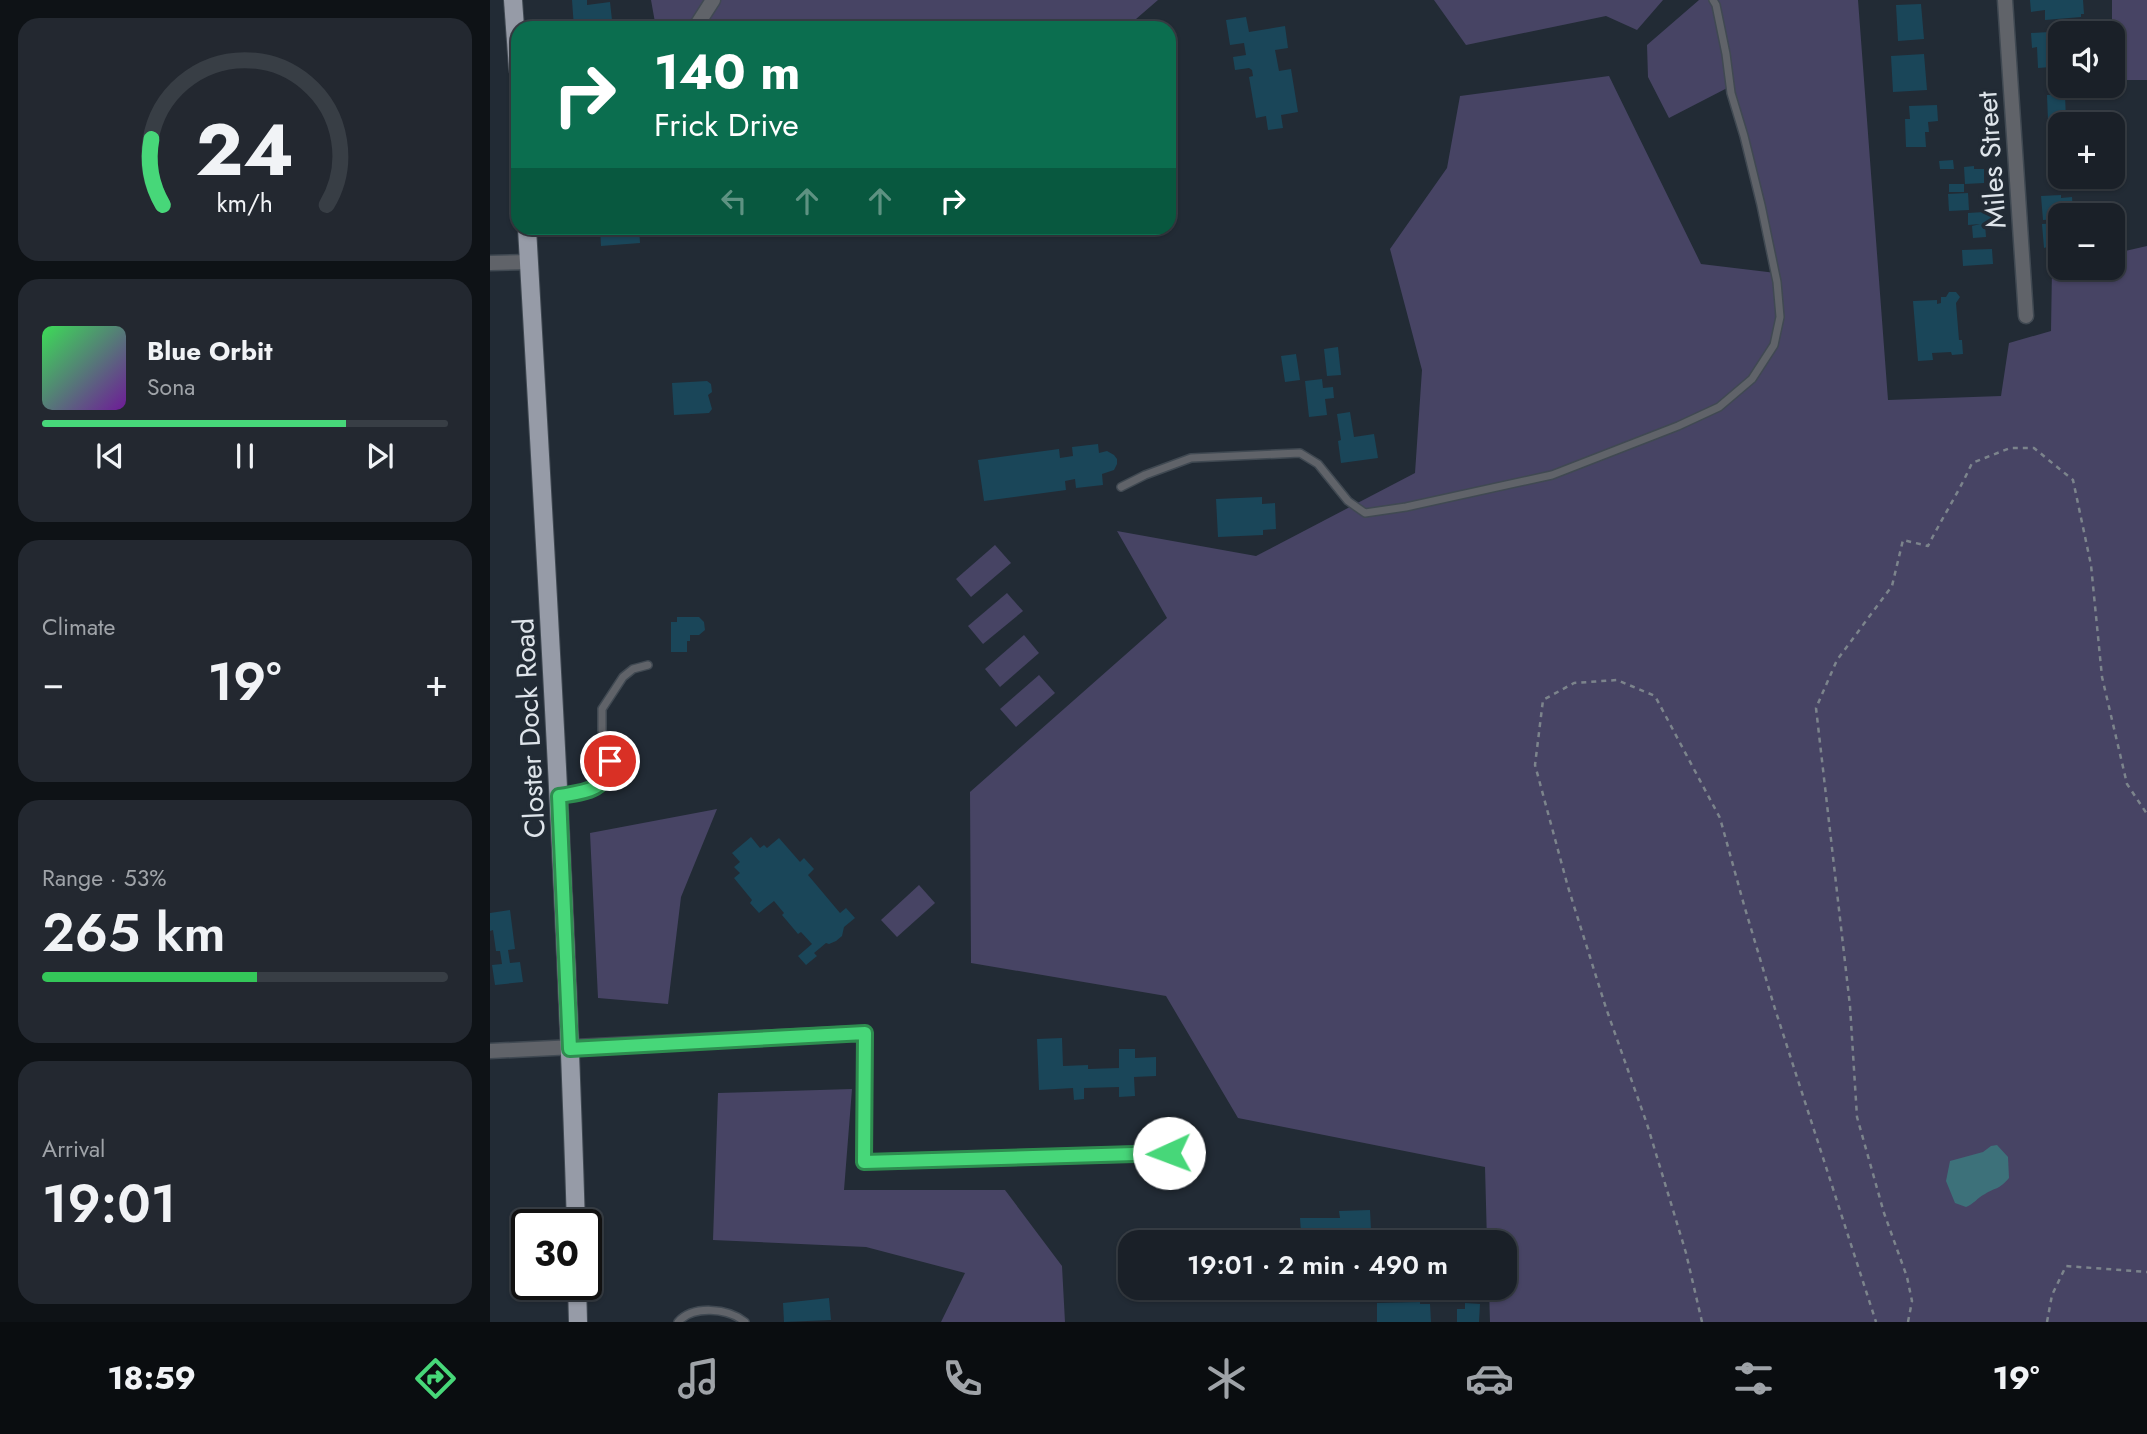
<!DOCTYPE html>
<meta charset="utf-8">
<style>
body{margin:0;font-family:Jost,sans-serif;background:#232830;color:#f1f3f6;height:100vh;display:flex;flex-direction:column;font-size:26px;white-space:nowrap}
*{box-sizing:border-box;margin:0}
p{font-size:23px;color:#9fa3a8}
.icon{flex:none;width:38px;height:38px;fill:none;stroke:currentColor;stroke-width:2;stroke-linecap:round;stroke-linejoin:round}
.map{position:relative;flex:1;overflow:hidden}
.details{display:flex;flex-direction:column;gap:18px;padding:18px;background:#0e1216;width:490px}
.details>*{flex:none}
.banner{position:absolute;left:21px;top:21px;width:665px;height:214px;border-radius:21px;box-shadow:0 2px 5px #0004,0 0 0 2px #383e45;background:#0b6e4f;color:#fff;overflow:hidden}
.buttons{position:absolute;left:1558px;top:21px;display:grid;gap:14px}
.buttons a{display:grid;place-items:center;width:77px;height:77px;border-radius:14px;background:#1a2028;box-shadow:0 2px 5px #0004,0 0 0 2px #383e45;font-size:35px}
.speed{position:absolute;left:21px;top:1209px;display:flex;gap:14px;font-size:35px;font-weight:700;text-align:center}
.speed>*{display:grid;place-content:center;width:91px;height:91px;border-radius:50%;background:#1a2028;box-shadow:0 2px 5px #0004,0 0 0 2px #383e45;line-height:1}
.speed .limit{border:4px solid #111;border-radius:10px;background:#fff;color:#111}
.pin{position:absolute;display:grid;place-items:center;width:60px;height:60px;color:#fff;margin:-30px;border:4px solid #fff;border-radius:50%;box-shadow:0 2px 7px #0007}
.me{position:absolute;width:77px;margin:-38px;rotate:268deg;stroke-linejoin:round;filter:drop-shadow(0 0 5px #0008)}
.turn{display:flex;align-items:center;gap:24px;height:147px;padding:0 28px;font-size:32px}
.turn .icon{width:91px;height:91px;stroke-width:2.5}
.turn b{display:block;font-size:49px;line-height:60px}
.lanes{display:flex;align-items:center;height:66px;padding:0 28px;background:#0003;justify-content:center;gap:35px;direction:ltr}
.lanes .off{opacity:.35}
.big{font-size:52px;font-weight:600;line-height:1.1}
.details .card{flex:1;display:flex;flex-direction:column;justify-content:center;gap:10px;min-width:0;padding:0 24px;border-radius:21px;background:#232830}
.details .dial{align-items:center;gap:0}
.dial svg{height:182px;overflow:visible;fill:none;stroke:#383e45;stroke-width:7;stroke-linecap:round;text-anchor:middle}
.dial text{fill:#f1f3f6;stroke:none}
.song{display:flex;align-items:center;gap:21px}
.cover{width:84px;height:84px;border-radius:10px;background:linear-gradient(135deg,hsl(130 70% 55%),hsl(280 70% 35%))}
.played{height:7px;border-radius:4px;background:linear-gradient(90deg,#47d779 75%,#383e45 75%)}
.keys{display:flex;justify-content:space-around;direction:ltr}
.heat{display:flex;justify-content:space-between;align-items:center;font-size:38px;direction:ltr}
.charge{height:10px;border-radius:5px;background:linear-gradient(90deg,#34c759 53%,#383e45 0)}
.trip{position:absolute;left:628px;top:1230px;width:399px;height:70px;border-radius:21px;background:#1a2028;box-shadow:0 2px 5px #0004,0 0 0 2px #383e45;font-weight:600;line-height:70px;text-align:center}
.dock{display:flex;height:112px;justify-content:space-around;align-items:center;background:#0a0d10;color:#9fa3a8}
.dock .icon{width:49px;height:49px}
.dock .selected{color:#47d779}
.dock b{font-size:32px;color:#f1f3f6}
main{display:flex;flex:1;min-height:0}
.map>svg:first-child{display:block}
.green{fill:#474464}
.water{fill:#3d717a}
.building{fill:#1a4659}
.lines{fill:none;stroke-linecap:round;stroke-linejoin:round}
.service-casing{stroke:#404952;stroke-width:10}
.minor-casing{stroke:#404952;stroke-width:17}
.primary-casing{stroke:#404952;stroke-width:20}
.path{stroke:#7c848c;stroke-width:2.5;stroke-dasharray:5 5;stroke-linecap:butt}
.service{stroke:#606369;stroke-width:7}
.minor{stroke:#606369;stroke-width:14}
.primary{stroke:#969ba7;stroke-width:18}
.route-casing{stroke:#2e8c4f;stroke-width:18}
.route{stroke:#47d779;stroke-width:12}
.labels{text-anchor:middle;stroke-width:7;stroke-linejoin:round;paint-order:stroke}
.street-label{font-size:28px;fill:#dee4ea;stroke:#222b35}
</style>
<main>
<section class="details">
<div class="card dial"><svg viewBox="0 0 100 80">
<path d="M14 69A42 42 0 1 1 86 69"/>
<path d="M14 69A42 42 0 0 1 9 40" stroke="#47d779"/>
<text x="50" y="56" font-size="32" font-weight="700">24</text>
<text x="50" y="72" font-size="11">km/h</text>
</svg></div>
<div class="card">
<div class="song"><i class="cover"></i><div><b>Blue Orbit</b><p>Sona</p></div></div>
<div class="played"></div>
<div class="keys"><svg class="icon" aria-label="previous" viewBox="0 0 24 24"><path d="M18 5L8 12l10 7zM5 5v14"/></svg><svg class="icon" aria-label="pause" viewBox="0 0 24 24"><path d="M8 5v14M16 5v14"/></svg><svg class="icon" aria-label="next" viewBox="0 0 24 24"><path d="M6 5l10 7-10 7zM19 5v14"/></svg></div>
</div>
<div class="card"><p>Climate</p>
<div class="heat"><a>−</a><b class="big">19°</b><a>+</a></div>
</div>
<div class="card"><p>Range · 53%</p><b class="big">265 km</b><div class="charge"></div></div>
<div class="card"><p>Arrival</p><b class="big">19:01</b></div>
</section>
<div class="map">
<svg width="1657" height="1322" viewBox="0 0 1657 1322">
<rect width="100%" height="100%" fill="#222b35"/>
<g class="green">
<path d="M161,0H668L646,19L645,28H166Z"/>
<path d="M944,0H1173L1147,30L1116,16L976,45Z"/>
<path d="M1209,0H1368L1398,400L1511,396L1519,343L1561,331L1562,268L1570,266V268H1622V254L1657,246V1322H1000L999,1288H1015V1242H997L995,1167L748,1118L676,996L481,963L480,792L677,618L627,531L766,556L925,473L932,370L900,249L957,168L970,96L1119,76L1211,264L1286,273L1243,85L1179,118L1158,77L1157,45Z"/>
<rect x="1622" y="0" width="35" height="80"/>
<path d="M505,545L521,563L481,597L466,579Z"/>
<path d="M517,593L533,611L493,644L478,626Z"/>
<path d="M534,635L549,653L510,687L495,669Z"/>
<path d="M549,675L565,693L526,727L510,709Z"/>
<path d="M227,809L191,897L178,1004L108,998L100,833Z"/>
<path d="M429,885L445,903L407,937L391,920Z"/>
<path d="M362,1089L354,1190H515L572,1266L575,1322H451L475,1273L376,1247L223,1240L228,1093Z"/>
</g>
<path class="water" d="M1507,1145L1518,1157L1519,1178C1509,1190 1506,1187 1495,1194C1487,1198 1484,1204 1476,1207L1465,1203L1456,1181L1460,1161L1493,1152L1501,1146Z"/>
<g class="building">
<path d="M82,0H97V5L120,2L122,20H114L115,28H84Z"/>
<path d="M1540,0H1593L1594,14H1591V17L1555,20V10L1541,12Z"/>
<path d="M1431,4L1434,39L1408,41L1406,5Z"/>
<path d="M756,17L759,32L795,26L798,48L785,50L789,71L801,69L808,112L791,115L793,128L778,130L776,116L766,118L759,77L763,76L762,70L759,68L745,70L743,57L756,55L754,43L740,45L736,20Z"/>
<path d="M1560,32L1561,67L1548,68L1547,47L1542,48L1541,33Z"/>
<path d="M1434,54L1437,90L1403,92L1401,56Z"/>
<path d="M1575,94L1576,120L1558,121L1557,95Z"/>
<path d="M1447,105L1448,121L1438,122L1439,132H1435L1436,147H1416L1415,119H1420L1419,106Z"/>
<path d="M1463,160L1464,169H1450L1449,161Z"/>
<path d="M1484,166V169H1494V183L1475,184L1474,167Z"/>
<rect x="1459" y="184" width="15" height="8"/>
<path d="M1478,193L1479,210L1459,211L1458,194Z"/>
<path d="M1571,195V198L1582,197L1583,210L1571,211L1570,219L1553,220L1551,196Z"/>
<path d="M1494,208H1507V211H1510L1511,224H1495L1496,237L1483,238L1482,226L1490,224L1478,225V213L1494,212Z"/>
<path d="M1570,223V253L1558,254L1557,247L1554,248L1552,224Z"/>
<path d="M110,228H149L150,243L111,246Z"/>
<path d="M1502,249L1503,264L1473,266L1472,250Z"/>
<path d="M1459,292H1466L1470,297L1466,303L1469,340H1472L1473,354L1462,355L1461,352L1442,353L1443,360L1428,361L1423,301L1447,300V304L1451,303V297H1456Z"/>
<path d="M848,347L851,375L837,376L834,349Z"/>
<path d="M806,354L810,380L795,382L791,356Z"/>
<path d="M832,379L833,388L843,387L844,398L835,399L837,415L819,417L815,381Z"/>
<path d="M217,381L221,384L222,392L218,395L222,409L219,413L184,415L182,383Z"/>
<path d="M860,412L864,437L884,434L888,458L851,463L848,441L851,440L847,414Z"/>
<path d="M608,444L609,453L617,451L624,455L627,459V464L624,470L612,474L613,485L586,488L585,479L575,481L576,490L494,501L488,460L569,449L570,458L583,456L582,447Z"/>
<path d="M772,497V504L785,503L786,529L773,530V535L728,537L726,499Z"/>
<path d="M187,617H209L214,622L215,630L209,635H200V641H197V652H181V622H187Z"/>
<path d="M261,837L270,848L274,845L277,848L289,838L310,862L314,858L324,869L318,875L350,913L356,908L365,918L354,927L352,936L346,941L339,944L336,943L324,953L327,956L316,965L308,956L322,944L311,932L308,934L292,915L294,913L284,901L269,913L260,903L262,900L244,878L250,873L244,867L250,862L242,853Z"/>
<path d="M20,910L25,949L18,950L20,963L30,962L33,982L5,985L2,965L12,964L10,951H6L3,930L0,931V913Z"/>
<path d="M572,1038L573,1066L598,1065V1069L629,1068V1049H645V1058L666,1057V1076L644,1077L645,1096L629,1097V1087L594,1088V1099L584,1100L583,1088L549,1090L547,1039Z"/>
<path d="M880,1210L881,1230H874V1242H837V1233H811L810,1218H850L849,1211Z"/>
<path d="M339,1298L341,1320L294,1322L293,1303Z"/>
<path d="M930,1302V1304H940L941,1322H887V1303Z"/>
<path d="M975,1303L990,1304L989,1322H967V1309H975Z"/>
</g>
<g class="lines">
<defs>
<g id="service">
<path d="M631,487L655,475L701,458L810,453L828,464L858,501L875,513L916,507L1062,475L1188,426L1229,407L1262,379L1284,345L1290,317L1287,282L1271,205L1254,136L1241,93L1236,54L1226,5L1223,0"/>
<path d="M70,795L104,789L113,782L120,770V761L112,730V709L133,677L143,669L158,665"/>
<path d="M188,1322C203,1305 238,1308 255,1322"/>
</g>
<g id="minor">
<path d="M1515,0L1536,316"/>
<path d="M205,28L223,0"/>
<path d="M0,263L39,262"/>
<path d="M0,1051L375,1033L374,1162L679,1153"/>
</g>
<g id="primary">
<path d="M23,0L28,69"/>
<path d="M37,228C56,560 76,892 86,1225"/>
<path d="M87,1284L88,1322"/>
</g>
</defs>
<use href="#service" class="service-casing"/>
<use href="#minor" class="minor-casing"/>
<use href="#primary" class="primary-casing"/>
<g class="path">
<path d="M1212,1322L1196,1253L1157,1124L1116,1008L1078,887L1045,765L1053,700L1084,683L1127,680L1165,696L1230,818L1254,905L1285,1009L1386,1322"/>
<path d="M1418,1322L1422,1301L1417,1277L1394,1213L1367,1117L1360,1006L1326,708L1347,660L1402,586L1413,540L1438,546C1452,518 1469,492 1482,463L1520,448H1544L1583,480L1601,565L1612,677L1637,784L1657,814"/>
<path d="M1557,1322L1562,1295L1576,1266L1657,1272"/>
</g>
<use href="#service" class="service"/>
<use href="#minor" class="minor"/>
<use href="#primary" class="primary"/>
</g>
<g class="lines">
<defs>
<path id="route" d="M120,761C118,791 94,792 69,796L80,1049L375,1033L374,1162L679,1153"/>
</defs>
<use href="#route" class="route-casing"/>
<use href="#route" class="route"/>
</g>
<g class="labels">
<g class="street-label">
<text transform="translate(1501 160) rotate(-94)" y="10">Miles Street</text>
<text transform="translate(39 728) rotate(-93)" y="10">Closter Dock Road</text>
</g>
</g>
</svg>
<div class="buttons">
<a><svg class="icon" aria-label="sound" viewBox="0 0 24 24"><path d="M4 9h4l5-4v14l-5-4H4zM17 9q2 3 0 6"/></svg></a>
<a>+</a>
<a>−</a>
</div>
<div class="speed"><div class="limit">30</div></div>
<div class="pin" style="left:120px;top:761px;background:#d93025"><svg class="icon" aria-label="arrive" viewBox="0 0 24 24"><path d="M6 21V4h12l-3 4 3 4H6"/></svg></div>
<svg class="me" style="left:679px;top:1153px" viewBox="-20 -20 40 40"><circle r="19" fill="#fff"/><path d="M0-13L10 11 0 6-10 11z" fill="#47d779"/></svg>
<div class="trip">19:01 · 2 min · 490 m</div>
<div class="banner">
<div class="turn"><svg class="icon" aria-label="right" viewBox="0 0 24 24"><path d="M7 20v-9h11M14 6l5 5-5 5"/></svg><div><b>140 m</b>Frick Drive</div></div>
<div class="lanes"><svg class="icon off" aria-label="left" viewBox="0 0 24 24"><path d="M17 20v-9H6M10 6l-5 5 5 5"/></svg><svg class="icon off" aria-label="ahead" viewBox="0 0 24 24"><path d="M12 20V5M6 11l6-6 6 6"/></svg><svg class="icon off" aria-label="ahead" viewBox="0 0 24 24"><path d="M12 20V5M6 11l6-6 6 6"/></svg><svg class="icon" aria-label="right" viewBox="0 0 24 24"><path d="M7 20v-9h11M14 6l5 5-5 5"/></svg></div>
</div>
</div>
</main>
<nav class="dock">
<b>18:59</b>
<svg class="icon selected" aria-label="directions" viewBox="0 0 24 24"><path d="M12 3l9 9-9 9-9-9zM9 14v-3h6M13 9l2 2-2 2"/></svg>
<svg class="icon" aria-label="music" viewBox="0 0 24 24"><path d="M9 18V5l10-2v13"/><circle cx="6" cy="18" r="3"/><circle cx="16" cy="16" r="3"/></svg>
<svg class="icon" aria-label="phone" viewBox="0 0 24 24"><path d="M5 4h4l2 5-3 2q2 4 5 5l2-3 5 2v4C11 20 4 13 5 4z"/></svg>
<svg class="icon" aria-label="climate" viewBox="0 0 24 24"><path d="M12 3v18M4 7l16 10M4 17L20 7"/></svg>
<svg class="icon" aria-label="car" viewBox="0 0 24 24"><path d="M5 17H2v-5l4-1 3-4h7l3 4 3 1v5h-3M9 17h6M6 11h13"/><circle cx="7" cy="17" r="2"/><circle cx="17" cy="17" r="2"/></svg>
<svg class="icon" aria-label="filters" viewBox="0 0 24 24"><path d="M4 7h16M4 17h16"/><circle cx="9" cy="7" r="2"/><circle cx="15" cy="17" r="2"/></svg>
<b>19°</b>
</nav>
